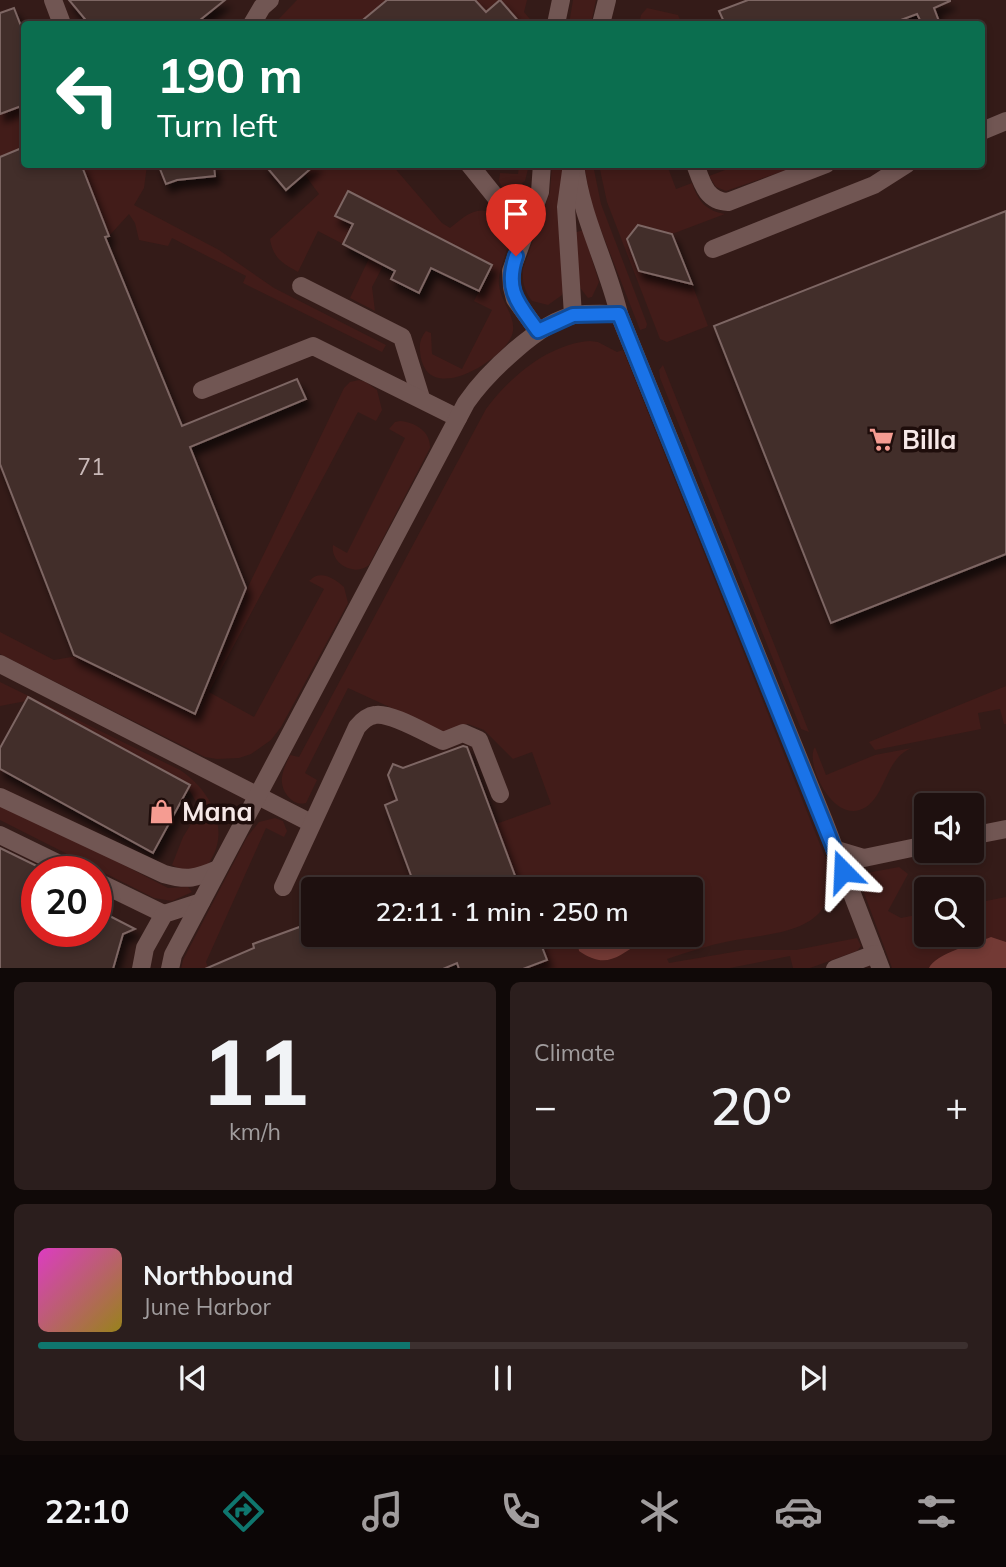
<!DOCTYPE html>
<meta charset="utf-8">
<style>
body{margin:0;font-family:Mulish,sans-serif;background:#2b1e1d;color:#f1f3f6;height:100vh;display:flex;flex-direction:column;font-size:26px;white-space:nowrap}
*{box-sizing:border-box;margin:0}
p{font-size:23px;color:#a19d9e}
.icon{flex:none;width:38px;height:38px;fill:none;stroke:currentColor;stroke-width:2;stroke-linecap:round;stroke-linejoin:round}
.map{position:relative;height:968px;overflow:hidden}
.drawer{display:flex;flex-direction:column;gap:14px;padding:14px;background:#100908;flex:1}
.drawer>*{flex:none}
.banner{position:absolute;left:21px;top:21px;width:964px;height:147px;border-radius:7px;box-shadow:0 4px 10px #0003,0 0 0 2px #3c302f;background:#0b6e4f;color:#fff;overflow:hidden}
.buttons{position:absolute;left:914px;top:793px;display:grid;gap:14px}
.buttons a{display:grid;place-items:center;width:70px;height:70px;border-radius:7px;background:#1e100f;box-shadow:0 4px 10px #0003,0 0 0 2px #3c302f;font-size:35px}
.speed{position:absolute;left:21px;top:856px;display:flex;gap:14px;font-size:35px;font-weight:700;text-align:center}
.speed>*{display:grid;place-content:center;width:91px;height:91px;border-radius:50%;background:#1e100f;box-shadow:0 4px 10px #0003,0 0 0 2px #3c302f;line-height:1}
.speed .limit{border:10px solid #d22;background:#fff;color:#111}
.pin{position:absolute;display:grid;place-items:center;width:60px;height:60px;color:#fff;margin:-72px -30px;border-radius:50% 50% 50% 0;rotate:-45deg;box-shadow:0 0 7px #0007}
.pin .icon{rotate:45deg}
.me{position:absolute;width:77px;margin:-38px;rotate:339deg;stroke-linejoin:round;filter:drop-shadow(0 0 5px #0008)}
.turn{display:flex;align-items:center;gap:24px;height:147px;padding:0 21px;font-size:32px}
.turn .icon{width:91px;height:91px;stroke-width:2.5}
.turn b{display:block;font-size:49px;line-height:60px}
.big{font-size:52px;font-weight:600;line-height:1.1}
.drawer .card{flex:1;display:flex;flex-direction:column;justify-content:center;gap:10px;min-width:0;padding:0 24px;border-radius:10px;background:#2b1e1d}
.drawer .dial{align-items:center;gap:0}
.dial b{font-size:91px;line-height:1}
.song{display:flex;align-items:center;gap:21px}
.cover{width:84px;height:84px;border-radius:10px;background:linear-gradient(135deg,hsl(310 70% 55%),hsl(50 70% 35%))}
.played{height:7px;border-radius:4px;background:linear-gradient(90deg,#0f766e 40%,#3c302f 40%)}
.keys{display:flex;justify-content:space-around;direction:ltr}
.heat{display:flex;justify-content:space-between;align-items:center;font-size:38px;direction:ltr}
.drawer .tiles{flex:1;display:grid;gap:14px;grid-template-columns:1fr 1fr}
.card:last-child{grid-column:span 2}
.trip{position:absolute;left:301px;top:877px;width:402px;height:70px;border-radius:7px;background:#1e100f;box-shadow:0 4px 10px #0003,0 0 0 2px #3c302f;font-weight:600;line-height:70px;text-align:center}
.tab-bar{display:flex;height:112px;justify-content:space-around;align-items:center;background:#0c0606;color:#a19d9e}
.tab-bar .icon{width:49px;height:49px}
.tab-bar .active{color:#0f766e}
.tab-bar b{font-size:32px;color:#f1f3f6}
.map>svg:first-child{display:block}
.built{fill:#341b18;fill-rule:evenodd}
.green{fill:#421c19}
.water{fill:#733a35}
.building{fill:#422d2b;stroke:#7d6663;stroke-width:2;filter:url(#shadow)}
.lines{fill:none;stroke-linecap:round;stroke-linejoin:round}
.minor{stroke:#715653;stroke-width:18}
.route-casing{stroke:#114b97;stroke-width:18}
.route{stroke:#1a73e8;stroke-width:12}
.labels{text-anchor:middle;stroke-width:7;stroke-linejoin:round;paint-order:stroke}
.number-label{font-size:23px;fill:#c9b9b8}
.poi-label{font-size:26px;font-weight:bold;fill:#f6e8e7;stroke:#1e0d0b;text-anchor:start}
</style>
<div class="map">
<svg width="1006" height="969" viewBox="0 0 1006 969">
<defs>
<filter id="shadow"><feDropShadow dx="4.5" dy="8" stdDeviation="3.5" flood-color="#0009"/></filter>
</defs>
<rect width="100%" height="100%" fill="#281614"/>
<path class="built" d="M0,0H1006V968L0,969ZM24,24H982V164H24ZM926,805H971V850H926ZM37,872H96V931H37ZM313,889H691V934H313ZM926,889H971V934H926Z"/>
<g class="green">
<path d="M297,0H387L358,24H274Z"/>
<path d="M475,0H527L524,12L534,24H521L500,1L486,12Z"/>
<path d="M573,0H596L591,24H569Z"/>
<path d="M647,8L678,15L682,24H639L641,15Z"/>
<path d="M24,105V147L0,157V114Z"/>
<path d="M81,165H147L144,188L134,205L219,250L274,288L386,345L382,352L243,283L246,276L172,238L168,246L139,240L135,223L129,214L109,236Z"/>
<path d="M316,165H392L442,223L450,228C463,218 475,205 492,213C528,230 496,260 499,285C501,304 522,322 509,341C493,366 424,406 420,351C419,343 421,337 426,331L431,333L432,354L462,369L492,310L474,301L492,265L406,222L372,287L375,311L350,298L391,213L348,192L336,215L353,224L343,244L318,231L298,272C282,263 273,258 270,239L319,194L305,175Z"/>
<path d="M519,165H529L525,181L515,188L502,187L499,181L500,173L518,174Z"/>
<path d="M552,165H564L560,199L565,285L562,295L548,305L532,301C524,290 522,282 523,269L550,192Z"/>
<path d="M584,165H593L601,204L647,324L646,328L640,330L592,207Z"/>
<path d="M599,165H667L676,189L692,183C698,201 706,211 725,214L672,234L639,271L692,284L708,326L667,342L660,339L607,202Z"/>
<path d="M723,165H801L726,191L716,187L709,176L725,170Z"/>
<path d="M583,230L599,282L592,297L588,298L578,285L574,233Z"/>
<path d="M590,341L598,342L617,352L623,350L625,355L831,872C835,934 776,932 730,941C709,945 688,952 667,959L669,963L745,950H796L857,938L861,946L857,951L810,968H793L790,956L725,969L522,968L537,935L691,934V889H520L496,824L551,804L532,752L513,759L484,730L468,724L444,732L348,688L305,773L317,780L306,803C293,807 280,791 282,777C283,769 287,762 290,755L299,757L486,409C510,377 548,344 590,341Z"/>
<path d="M663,365L809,732L801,729L660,378L659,370Z"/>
<path d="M359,380L366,382L377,390L382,410L376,421L358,412L209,692L254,717L324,589L309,581C320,569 334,578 344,587L348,603L281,727L271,740L251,754L239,758L217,759L205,757L0,654V632L54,660L77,656L195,714L247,589L344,388L350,382Z"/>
<path d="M400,421C415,422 431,432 430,448L369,565C355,577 330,564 333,545L347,553L405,438L389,429L395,422Z"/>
<path d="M0,682L180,770C212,791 234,834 205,868L184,871L172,865L183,837L196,816L198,805L188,788L26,701L0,706Z"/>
<path d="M1006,686V724H1004L1000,709L978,713L981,729L875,750L869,742Z"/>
<path d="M815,747L826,775L875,755L912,748C886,757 886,794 866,807C834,828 804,762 815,747Z"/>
<path d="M0,801L168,888L188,887L192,892L172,901L154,898L0,820Z"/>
<path d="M275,818L283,821L287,831L284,837L266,828L206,962L208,968L181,969L183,960L247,837L259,822Z"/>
<path d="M899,867L908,874L888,911L901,918L926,913V934H971V904L1006,897V968H892L860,882L867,873Z"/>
</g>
<g class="water">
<path d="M583,934L638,935L640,942C617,958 605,969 579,951L578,945Z"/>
<path d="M991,937L1006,942V968H929C935,954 976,943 991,937Z"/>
</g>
<g class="building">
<path d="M69,0H225L195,24H89Z"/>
<path d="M387,0H475L486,12L500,0L521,24H358Z"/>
<path d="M748,0H950V1L934,8L940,24H922L917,14L890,24H725L719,11Z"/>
<path d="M14,8L24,34V105L0,114V13Z"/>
<path d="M24,147V164H81L109,236L105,237L182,426L297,379L306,399L190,447L246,588L195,714L74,655L0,464V157Z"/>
<path d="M158,164H214L215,176L177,180L166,184Z"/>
<path d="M264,164H316L286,190Z"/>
<path d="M348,191L492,265L479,291L431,268L419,293L391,279L395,271L343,244L353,224L335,216Z"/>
<path d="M1006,211V554L831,623L714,326Z"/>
<path d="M638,225L672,234L692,284L639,271L627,239Z"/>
<path d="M28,697L190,785L153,853L0,769V748Z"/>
<path d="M463,746L467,747L520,889H416L385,805L397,800L388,775L393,764L403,768Z"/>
<path d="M0,848L49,872H37V931H96V909L135,929L123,934L113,969H0Z"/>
<path d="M313,922V934H537L547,960L523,969H459L457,963L443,969H205L254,948L253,944Z"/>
</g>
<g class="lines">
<g class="minor">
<path d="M53,0L62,24"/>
<path d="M252,24L262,7L270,0"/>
<path d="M556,24L561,0"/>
<path d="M601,24L607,0"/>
<path d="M982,131L1006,121"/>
<path d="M469,164L519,226L521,241"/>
<path d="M575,164C581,217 607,263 619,314L824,821L881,969"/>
<path d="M695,164C702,183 706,201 728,202L826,164"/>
<path d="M571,171L566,207L573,315"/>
<path d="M713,249L874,185L907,164"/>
<path d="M301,286L402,337L421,398"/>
<path d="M538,331L515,299L512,287L511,271L540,192L542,164"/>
<path d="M202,390L313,346L458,418"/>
<path d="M0,664L311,823"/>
<path d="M0,797L164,874C188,881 196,878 218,869"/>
<path d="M0,835L76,872"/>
<path d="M971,836L1006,829"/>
<path d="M834,849L864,858L926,845"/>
<path d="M96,881L164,914"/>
<path d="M283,887L357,727C362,721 368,716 375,715C391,712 427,734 443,741L463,733L479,740L500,794"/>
<path d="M141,969L145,948L164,914L201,902"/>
<path d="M170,969L173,955L466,403C486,374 540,321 575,315C589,313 605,314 619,314"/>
<path d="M835,969L875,954"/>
</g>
</g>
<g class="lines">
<defs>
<path id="route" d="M516,256C504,291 519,304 538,331L573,315L619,314L843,871"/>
</defs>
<use href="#route" class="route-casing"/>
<use href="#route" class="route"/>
</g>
<defs>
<symbol id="supermarket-bare" viewBox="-9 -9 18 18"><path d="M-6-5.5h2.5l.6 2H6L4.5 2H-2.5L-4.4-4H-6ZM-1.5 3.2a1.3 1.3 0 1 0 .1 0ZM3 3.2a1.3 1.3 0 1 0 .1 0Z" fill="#f59c92" stroke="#1e0d0b" stroke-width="2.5" paint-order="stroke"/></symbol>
<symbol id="shop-bare" viewBox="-9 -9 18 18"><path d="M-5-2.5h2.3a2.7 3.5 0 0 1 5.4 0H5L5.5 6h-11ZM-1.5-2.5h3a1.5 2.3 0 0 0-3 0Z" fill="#f59c92" stroke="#1e0d0b" stroke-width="2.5" paint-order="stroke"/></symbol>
</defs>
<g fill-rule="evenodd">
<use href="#supermarket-bare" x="864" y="422" width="35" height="35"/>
<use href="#shop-bare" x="144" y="794" width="35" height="35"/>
</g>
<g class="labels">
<g class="number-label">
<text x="91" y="475">71</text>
</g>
<g class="poi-label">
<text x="902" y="449">Billa</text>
<text x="182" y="821">Mana</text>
</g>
</g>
</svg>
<div class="buttons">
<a><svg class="icon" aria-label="sound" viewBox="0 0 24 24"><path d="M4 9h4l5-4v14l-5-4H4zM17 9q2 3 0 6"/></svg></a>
<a><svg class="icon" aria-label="search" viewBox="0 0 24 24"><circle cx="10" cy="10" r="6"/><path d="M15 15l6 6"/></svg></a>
</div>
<div class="speed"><div class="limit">20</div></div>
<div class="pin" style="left:516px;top:256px;background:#d93025"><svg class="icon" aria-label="arrive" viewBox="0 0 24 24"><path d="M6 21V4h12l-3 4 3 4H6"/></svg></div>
<svg class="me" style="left:843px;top:871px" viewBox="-20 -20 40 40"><path d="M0-17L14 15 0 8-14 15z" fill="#1a73e8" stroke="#fff" stroke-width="4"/></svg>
<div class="trip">22:11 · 1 min · 250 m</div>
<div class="banner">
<div class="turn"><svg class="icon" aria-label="left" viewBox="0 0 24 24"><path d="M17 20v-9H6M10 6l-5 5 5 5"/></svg><div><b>190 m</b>Turn left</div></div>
</div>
</div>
<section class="drawer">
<div class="tiles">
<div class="card dial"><b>11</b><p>km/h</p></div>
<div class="card"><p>Climate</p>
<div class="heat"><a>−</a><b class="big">20°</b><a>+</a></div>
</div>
<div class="card">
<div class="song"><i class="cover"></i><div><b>Northbound</b><p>June Harbor</p></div></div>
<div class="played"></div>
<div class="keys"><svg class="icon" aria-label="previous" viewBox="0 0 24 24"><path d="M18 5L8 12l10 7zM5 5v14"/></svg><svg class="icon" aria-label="pause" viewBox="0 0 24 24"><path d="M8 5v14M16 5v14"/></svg><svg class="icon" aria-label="next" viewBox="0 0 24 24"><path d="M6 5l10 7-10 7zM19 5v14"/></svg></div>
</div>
</div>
</section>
<nav class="tab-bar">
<b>22:10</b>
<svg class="icon active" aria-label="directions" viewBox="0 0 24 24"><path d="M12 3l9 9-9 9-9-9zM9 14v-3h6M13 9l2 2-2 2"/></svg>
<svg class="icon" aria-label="music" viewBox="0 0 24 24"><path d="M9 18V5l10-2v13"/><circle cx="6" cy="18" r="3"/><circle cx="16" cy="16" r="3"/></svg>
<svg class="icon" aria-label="phone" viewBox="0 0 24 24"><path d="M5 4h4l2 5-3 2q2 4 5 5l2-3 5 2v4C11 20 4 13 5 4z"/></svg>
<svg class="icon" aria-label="climate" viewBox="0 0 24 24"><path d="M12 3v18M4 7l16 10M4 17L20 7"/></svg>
<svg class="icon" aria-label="car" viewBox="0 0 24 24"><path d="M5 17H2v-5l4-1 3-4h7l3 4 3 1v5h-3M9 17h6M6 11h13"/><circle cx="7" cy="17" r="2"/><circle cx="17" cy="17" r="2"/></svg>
<svg class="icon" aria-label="filters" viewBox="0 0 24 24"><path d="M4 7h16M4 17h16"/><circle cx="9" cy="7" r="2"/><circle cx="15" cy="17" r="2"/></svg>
</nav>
